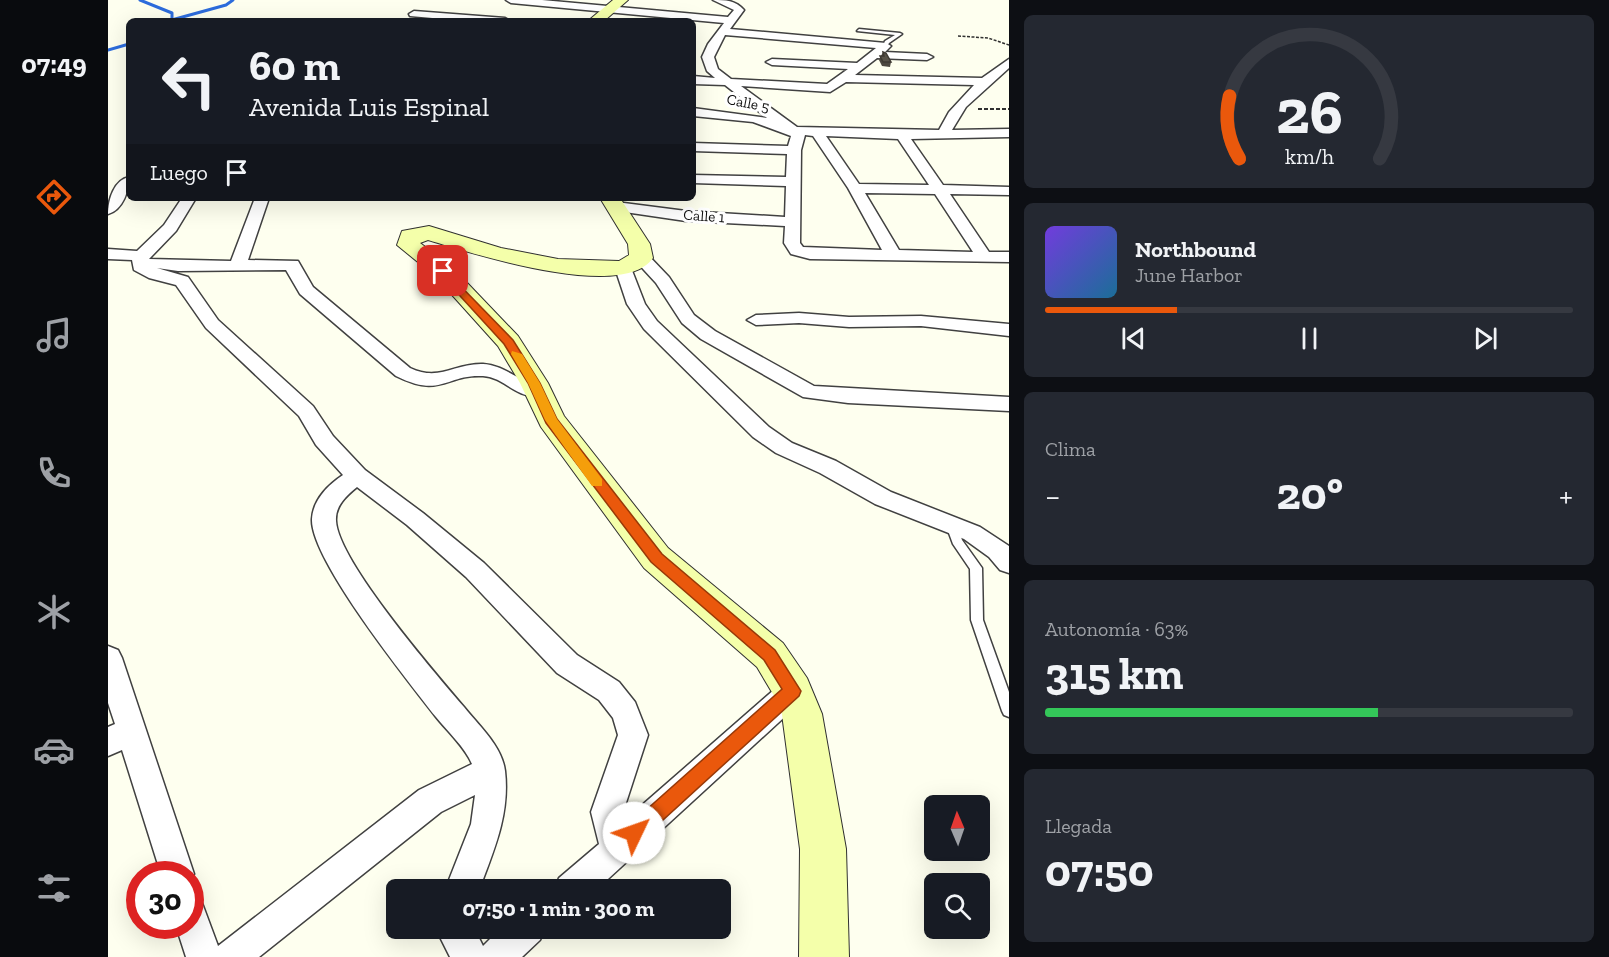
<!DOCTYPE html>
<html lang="es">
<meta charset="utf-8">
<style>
body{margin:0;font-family:"Zilla Slab",serif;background:#242831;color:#f1f3f6;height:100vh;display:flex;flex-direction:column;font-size:22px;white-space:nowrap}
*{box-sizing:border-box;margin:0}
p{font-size:20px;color:#9ea1a6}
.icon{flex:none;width:33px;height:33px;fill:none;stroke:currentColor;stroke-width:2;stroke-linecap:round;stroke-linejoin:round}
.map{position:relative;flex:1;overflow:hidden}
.drawer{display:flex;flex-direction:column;gap:15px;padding:15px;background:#0d0f14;width:600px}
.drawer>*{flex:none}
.banner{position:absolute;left:18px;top:18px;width:570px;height:183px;border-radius:9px;box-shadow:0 6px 24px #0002;background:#171b24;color:#f1f3f6;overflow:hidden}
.needle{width:39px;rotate:358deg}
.buttons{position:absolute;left:816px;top:795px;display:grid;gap:12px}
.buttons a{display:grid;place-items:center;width:66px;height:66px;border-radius:9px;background:#171b24;box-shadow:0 6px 24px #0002;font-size:30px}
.speed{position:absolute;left:18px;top:861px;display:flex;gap:12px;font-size:30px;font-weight:700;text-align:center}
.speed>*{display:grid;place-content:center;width:78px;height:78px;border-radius:50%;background:#171b24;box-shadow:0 6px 24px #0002;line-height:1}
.speed .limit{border:9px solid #d22;background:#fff;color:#111}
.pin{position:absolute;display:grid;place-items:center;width:51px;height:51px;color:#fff;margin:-26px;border-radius:12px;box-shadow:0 3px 9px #0006}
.me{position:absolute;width:66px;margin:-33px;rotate:48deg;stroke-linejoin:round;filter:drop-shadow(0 0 4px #0008)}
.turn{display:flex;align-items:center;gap:21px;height:126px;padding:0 24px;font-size:27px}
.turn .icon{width:78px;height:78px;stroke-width:2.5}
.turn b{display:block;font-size:42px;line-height:51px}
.then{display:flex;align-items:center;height:57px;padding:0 24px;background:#0003;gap:12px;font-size:22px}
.big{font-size:45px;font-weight:700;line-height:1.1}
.drawer .tile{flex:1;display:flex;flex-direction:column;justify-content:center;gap:9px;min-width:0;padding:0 21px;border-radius:9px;background:#242831}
.drawer .dial{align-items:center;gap:0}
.dial svg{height:156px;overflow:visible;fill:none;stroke:#363941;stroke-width:7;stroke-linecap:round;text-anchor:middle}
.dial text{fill:#f1f3f6;stroke:none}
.song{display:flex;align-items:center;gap:18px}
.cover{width:72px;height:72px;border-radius:9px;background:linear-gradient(135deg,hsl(260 70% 55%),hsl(200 70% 35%))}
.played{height:6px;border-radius:3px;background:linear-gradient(90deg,#ea580c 25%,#363941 25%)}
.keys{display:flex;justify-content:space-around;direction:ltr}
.heat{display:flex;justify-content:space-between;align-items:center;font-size:33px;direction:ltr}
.charge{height:9px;border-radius:4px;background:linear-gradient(90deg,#34c759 63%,#363941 0)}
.trip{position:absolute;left:278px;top:879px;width:345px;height:60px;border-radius:9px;background:#171b24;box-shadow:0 6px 24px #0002;font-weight:700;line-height:60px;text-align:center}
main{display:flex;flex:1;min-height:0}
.tabs{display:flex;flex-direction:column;width:108px;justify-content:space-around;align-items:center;background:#090b0e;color:#9ea1a6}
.tabs .icon{width:42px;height:42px}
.tabs .on{color:#ea580c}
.tabs b{font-size:27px;color:#f1f3f6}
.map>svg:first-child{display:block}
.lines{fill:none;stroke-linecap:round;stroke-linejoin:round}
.stream{stroke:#2d6cdc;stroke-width:3}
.lane-casing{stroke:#414141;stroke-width:3}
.street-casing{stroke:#414141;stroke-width:3}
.secondary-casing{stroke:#303030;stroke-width:2}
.path-far1{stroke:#303030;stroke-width:1.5;stroke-dasharray:3 1.5;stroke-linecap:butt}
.path{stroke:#303030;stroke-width:2;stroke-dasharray:4 2;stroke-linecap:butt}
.lane{fill:#fff;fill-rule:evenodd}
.street{fill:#fff;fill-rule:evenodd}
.secondary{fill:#f4ffaa;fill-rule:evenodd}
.wall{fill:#4c473f}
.building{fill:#585349;stroke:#3e3a33;stroke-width:1.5}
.route{fill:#ea580c;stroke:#983908;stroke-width:1.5}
.slow{fill:#f59e0b}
.labels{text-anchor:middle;stroke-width:6;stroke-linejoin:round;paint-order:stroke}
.far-street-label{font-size:15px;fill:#0e0e0e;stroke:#fff}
</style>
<main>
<nav class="tabs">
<b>07:49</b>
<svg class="icon on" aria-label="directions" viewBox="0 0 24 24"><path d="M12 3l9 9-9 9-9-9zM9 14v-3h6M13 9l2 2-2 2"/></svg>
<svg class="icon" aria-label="music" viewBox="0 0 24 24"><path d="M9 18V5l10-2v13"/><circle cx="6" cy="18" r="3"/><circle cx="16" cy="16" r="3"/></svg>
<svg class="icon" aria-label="phone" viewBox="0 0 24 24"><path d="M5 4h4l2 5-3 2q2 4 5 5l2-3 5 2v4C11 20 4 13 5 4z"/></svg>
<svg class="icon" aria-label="climate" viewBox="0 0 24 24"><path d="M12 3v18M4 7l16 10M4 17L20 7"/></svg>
<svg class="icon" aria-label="car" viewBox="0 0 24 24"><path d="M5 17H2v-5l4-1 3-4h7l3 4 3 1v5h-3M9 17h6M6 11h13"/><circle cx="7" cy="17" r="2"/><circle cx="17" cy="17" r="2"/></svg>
<svg class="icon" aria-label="filters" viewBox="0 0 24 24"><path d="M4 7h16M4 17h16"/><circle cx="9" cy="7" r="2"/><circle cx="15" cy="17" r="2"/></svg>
</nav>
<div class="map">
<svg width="901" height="957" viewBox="0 0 901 957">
<rect width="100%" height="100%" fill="#feffef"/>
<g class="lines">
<g class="stream">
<path d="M32,0L64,13V19"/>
<path d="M60,21L118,5L125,0"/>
<path d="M0,50L21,44"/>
</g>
<defs>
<g id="lane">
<path d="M751,29L792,33L794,34L781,43L778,48L775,46L777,41L787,35L749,31Z"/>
<path d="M844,521L848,522L854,540L874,568L875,620L901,692V717L896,715L894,711L863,620L862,569L845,544L838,525L840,522Z"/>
</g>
<g id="street">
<path d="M398,0H434L620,17L626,10L605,0C618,0 627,0 636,10L622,29L778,43L783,46L777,52L819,54L825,57L819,60L769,58L747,75L874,78L901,59V68L858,107L844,130L901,129V137L803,139L835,185L901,187V195L842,194L881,252H901V262L702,259L683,254L676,243L677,226L578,221L503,210L500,207L503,204L508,202L578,211L677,217L678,186L585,183V175L678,177L679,154L585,151V143L680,146L683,136L645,122L585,116V108L659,118L617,85L585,84V76L607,78L599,71L594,57L600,44L616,23L403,3ZM617,35L768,48L749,63L664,59L658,62L664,65L740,69L719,84L623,79L610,69L606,57ZM738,82L866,85L841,112L831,130L689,127L633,86L722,92ZM697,135L705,136L740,188L774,250L695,247L692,243L693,150ZM718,136L790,139L821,185L751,184ZM757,193L827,194L865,252L791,250Z"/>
<path d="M306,11L397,18L402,21H358L302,16L301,14Z"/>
<path d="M21,177C21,190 15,210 0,214C0,200 6,180 21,177Z"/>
<path d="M74,198H88L68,231L41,259L123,261L147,198H161L140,260L190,261L205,287L302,368C332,382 346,363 375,364C392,365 404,375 419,382C424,384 431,384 437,385L440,390L437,395C409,402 398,377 375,376C337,374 334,399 288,376L192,294L178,270L70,271L49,268L80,277L110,320L205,406L225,436L257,470L315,513L376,563L469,655L511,682L527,702L540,735L515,812L517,820L675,682L685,678L695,682L699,691L695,700L488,890H446L451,878L491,844L483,812L510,735L505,718L491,700L449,673L358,577L299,525L249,487C238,496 227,506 228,521C230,561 327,673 356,707C371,726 394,746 397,771C402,814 386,850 371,890H337L363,824L367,795L333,812L151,957H78L68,926H82V898L94,903L110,946L311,790L364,764C357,747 339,731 328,717C300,681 202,559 204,519C205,500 220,485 235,475L208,445L191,416L98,328L68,285L41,278L26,270L24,260L0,259V249L29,251L56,225Z"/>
<path d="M533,253L539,254L561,277L586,315L607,331L706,386L901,397V411L740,403L695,397L593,339L574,323L548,283L525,258Z"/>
<path d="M515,263L523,268L537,304L549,321L661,427L684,443L728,461L783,492L872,527L901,546V573L892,570L881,557L856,539L767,504L712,473L668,453L645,437L536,329L519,304L507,268Z"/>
<path d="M691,313L741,317L813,316L901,324V336L813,326L741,327L691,323L648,325L639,320L648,315Z"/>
<path d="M0,646L10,650L14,658L86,874L82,881V874H53L14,750L0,756V727L7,724L0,703Z"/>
<path d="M332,928H366L375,946L393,928H437L432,940L414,957H342L332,937Z"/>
</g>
<g id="secondary">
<path d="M505,0H520L496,21H480Z"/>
<path d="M492,198H512L542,244L545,258C515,302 363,253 320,240L312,243L343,266L410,336L440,383L456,416L560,548L675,643L699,678L714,714L738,849L741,957H691L692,849L674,714L668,699L649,667L536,568L433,427L412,383L390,346L327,276L289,245L294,231L321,226L393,248L450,259L511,261L521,255L520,244Z"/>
</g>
</defs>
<use href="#lane" class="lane-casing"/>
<use href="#street" class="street-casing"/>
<use href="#secondary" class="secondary-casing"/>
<path class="path-far1" d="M850,36L880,38L901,45"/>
<path class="path" d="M870,109H901"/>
<use href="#lane" class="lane"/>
<use href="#street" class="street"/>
<use href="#secondary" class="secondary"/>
</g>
<path class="wall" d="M775,52L783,62L782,67L774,66L771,60Z"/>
<path class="building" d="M775,52L778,53L783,62H775L772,56H776Z"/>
<path class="route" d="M335,268L405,340L432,383L449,419L554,554L667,650L693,691L691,696L533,840L526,843L519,840L516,833L519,827L674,689L656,660L543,562L438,423L420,383L396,344L331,273V269Z"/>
<path class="slow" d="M404,351L414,354L432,383L449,419L494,479V486H484L437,420L420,383L403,354Z"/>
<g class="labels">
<g class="far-street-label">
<text transform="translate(640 103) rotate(11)" y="5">Calle 5</text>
<text transform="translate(596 216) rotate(4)" y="5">Calle 1</text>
</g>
</g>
</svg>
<div class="buttons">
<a><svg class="needle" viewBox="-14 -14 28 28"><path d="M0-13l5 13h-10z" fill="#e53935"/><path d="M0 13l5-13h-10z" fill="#9ea1a6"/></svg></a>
<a><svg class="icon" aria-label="search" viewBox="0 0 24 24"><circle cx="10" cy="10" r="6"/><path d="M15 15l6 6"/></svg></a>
</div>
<div class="speed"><div class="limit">30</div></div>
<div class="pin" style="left:335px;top:271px;background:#d93025"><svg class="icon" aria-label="arrive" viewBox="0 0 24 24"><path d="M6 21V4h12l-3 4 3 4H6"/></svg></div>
<svg class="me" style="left:526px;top:833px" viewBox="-20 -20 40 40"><circle r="19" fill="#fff"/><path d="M0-13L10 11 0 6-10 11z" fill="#ea580c"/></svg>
<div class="trip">07:50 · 1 min · 300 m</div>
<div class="banner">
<div class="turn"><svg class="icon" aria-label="left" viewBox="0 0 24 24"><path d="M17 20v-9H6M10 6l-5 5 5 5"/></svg><div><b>60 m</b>Avenida Luis Espinal</div></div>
<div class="then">Luego<svg class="icon" aria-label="arrive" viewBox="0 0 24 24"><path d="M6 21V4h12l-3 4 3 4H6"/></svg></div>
</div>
</div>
<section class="drawer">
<div class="tile dial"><svg viewBox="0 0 100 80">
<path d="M14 69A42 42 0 1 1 86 69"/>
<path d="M14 69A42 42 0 0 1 9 37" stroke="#ea580c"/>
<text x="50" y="56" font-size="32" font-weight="700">26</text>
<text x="50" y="72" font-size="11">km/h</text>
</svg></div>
<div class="tile">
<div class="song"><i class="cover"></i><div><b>Northbound</b><p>June Harbor</p></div></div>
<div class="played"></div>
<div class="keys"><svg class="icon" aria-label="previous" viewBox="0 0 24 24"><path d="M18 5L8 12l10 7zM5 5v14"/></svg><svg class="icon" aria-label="pause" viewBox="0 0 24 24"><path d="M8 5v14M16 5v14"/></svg><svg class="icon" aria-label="next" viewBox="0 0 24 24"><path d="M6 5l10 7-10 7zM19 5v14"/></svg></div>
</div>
<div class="tile"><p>Clima</p>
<div class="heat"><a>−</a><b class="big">20°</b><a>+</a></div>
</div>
<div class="tile"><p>Autonomía · 63%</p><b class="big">315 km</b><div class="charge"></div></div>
<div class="tile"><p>Llegada</p><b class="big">07:50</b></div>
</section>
</main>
